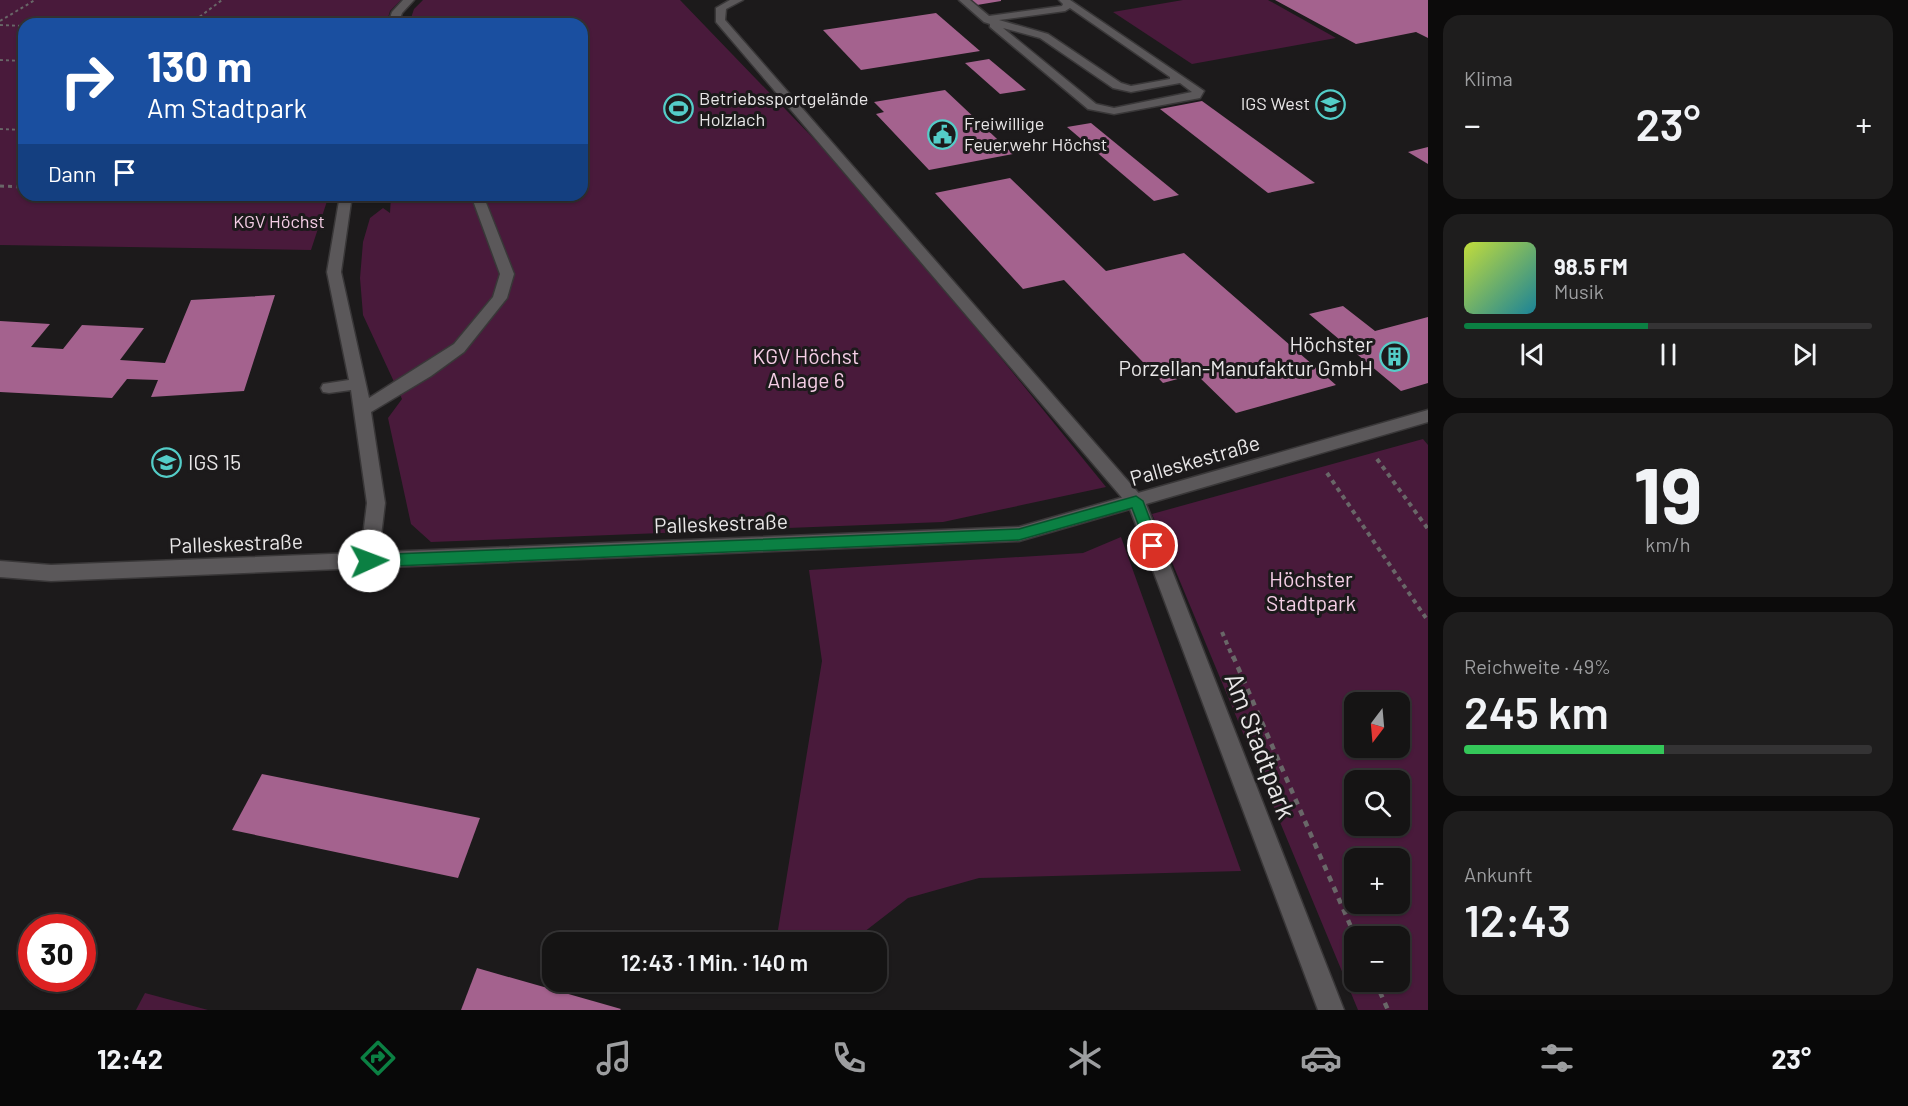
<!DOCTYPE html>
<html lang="de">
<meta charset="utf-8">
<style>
body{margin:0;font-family:Barlow,sans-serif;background:#1e1d1d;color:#f1f3f6;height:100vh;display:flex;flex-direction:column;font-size:22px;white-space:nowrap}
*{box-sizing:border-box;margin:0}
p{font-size:20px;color:#9d9ea0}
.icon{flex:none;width:33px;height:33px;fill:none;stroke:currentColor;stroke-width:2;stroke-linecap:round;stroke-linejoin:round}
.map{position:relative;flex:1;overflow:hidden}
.panel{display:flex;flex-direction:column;gap:15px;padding:15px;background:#0c0b0b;width:480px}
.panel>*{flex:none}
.hud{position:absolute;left:18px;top:18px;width:570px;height:183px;border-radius:18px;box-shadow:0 2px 4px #0004,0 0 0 2px #343334;background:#1a4fa0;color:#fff;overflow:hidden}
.needle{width:39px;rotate:196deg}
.buttons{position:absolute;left:1344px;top:692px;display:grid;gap:12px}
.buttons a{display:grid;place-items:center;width:66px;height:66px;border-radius:12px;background:#151414;box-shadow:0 2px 4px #0004,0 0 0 2px #343334;font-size:30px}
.speed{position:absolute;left:18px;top:914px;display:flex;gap:12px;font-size:30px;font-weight:700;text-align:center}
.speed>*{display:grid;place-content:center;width:78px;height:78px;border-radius:50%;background:#151414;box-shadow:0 2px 4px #0004,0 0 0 2px #343334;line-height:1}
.speed .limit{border:9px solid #d22;background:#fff;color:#111}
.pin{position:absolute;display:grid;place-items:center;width:51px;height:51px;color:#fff;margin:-26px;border:3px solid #fff;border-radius:50%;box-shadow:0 2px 6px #0007}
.me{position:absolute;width:66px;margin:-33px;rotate:88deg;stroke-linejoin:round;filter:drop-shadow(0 0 4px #0008)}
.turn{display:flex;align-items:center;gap:21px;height:126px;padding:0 30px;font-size:27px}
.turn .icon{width:78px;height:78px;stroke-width:2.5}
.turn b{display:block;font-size:42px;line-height:51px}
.then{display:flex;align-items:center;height:57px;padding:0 30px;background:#0003;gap:12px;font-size:22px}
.big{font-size:45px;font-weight:600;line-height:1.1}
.panel .tile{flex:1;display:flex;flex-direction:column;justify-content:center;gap:9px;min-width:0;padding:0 21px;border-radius:18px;background:#1e1d1d}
.panel .dial{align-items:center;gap:0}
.dial b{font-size:78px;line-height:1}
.song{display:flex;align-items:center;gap:18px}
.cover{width:72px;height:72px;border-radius:9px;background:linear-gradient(135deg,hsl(70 70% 55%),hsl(190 70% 35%))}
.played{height:6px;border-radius:3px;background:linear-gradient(90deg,#0b8043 45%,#343334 45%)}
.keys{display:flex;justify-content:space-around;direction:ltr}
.heat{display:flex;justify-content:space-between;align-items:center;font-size:33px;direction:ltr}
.charge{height:9px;border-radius:4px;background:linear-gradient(90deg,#34c759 49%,#343334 0)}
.trip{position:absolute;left:542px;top:932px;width:345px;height:60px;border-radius:18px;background:#151414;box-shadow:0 2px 4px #0004,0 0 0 2px #343334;font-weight:600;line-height:60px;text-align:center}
.tab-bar{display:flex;height:96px;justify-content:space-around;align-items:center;background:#080808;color:#9d9ea0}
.tab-bar .icon{width:42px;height:42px}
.tab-bar .current{color:#0b8043}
.tab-bar b{font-size:27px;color:#f1f3f6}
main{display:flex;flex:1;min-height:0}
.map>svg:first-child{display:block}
.green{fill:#491a3b;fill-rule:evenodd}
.building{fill:#a4628e}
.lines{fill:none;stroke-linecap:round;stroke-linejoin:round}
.lane-casing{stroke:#393738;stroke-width:3}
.street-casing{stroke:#393738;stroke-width:3}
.path-far3{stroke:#696768;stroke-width:2;stroke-dasharray:3 3;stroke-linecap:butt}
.path-far2{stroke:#696768;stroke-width:3;stroke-dasharray:4 4;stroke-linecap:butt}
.path-far1{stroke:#696768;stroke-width:4;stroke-dasharray:4.5 4.5;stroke-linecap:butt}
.path{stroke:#696768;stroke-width:4.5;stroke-dasharray:6 6;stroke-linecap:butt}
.lane{fill:#5b585a;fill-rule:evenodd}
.street{fill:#5b585a;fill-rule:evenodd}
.route{fill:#0b8043;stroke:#07532c;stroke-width:1.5}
.labels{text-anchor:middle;stroke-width:6;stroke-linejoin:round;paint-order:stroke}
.far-poi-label{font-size:18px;fill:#e9e7e8;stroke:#1c1a1b;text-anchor:start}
.far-park-label{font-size:18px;fill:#f5cee6;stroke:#1c1a1b}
.poi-label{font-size:21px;fill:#e9e7e8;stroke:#1c1a1b;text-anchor:end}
.park-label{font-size:21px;fill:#f5cee6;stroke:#1c1a1b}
.street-label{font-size:21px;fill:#e9e7e8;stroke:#1c1a1b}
.near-street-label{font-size:26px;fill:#e9e7e8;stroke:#1c1a1b}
</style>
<main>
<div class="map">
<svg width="1428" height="1010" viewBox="0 0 1428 1010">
<rect width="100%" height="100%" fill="#1c1a1b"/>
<g class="green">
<path d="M0,0H401L390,11L386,24H24V195H329L311,250L0,245Z"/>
<path d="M423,0H680L868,195L1106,487L943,522L431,542L411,524L388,418L402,399L363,315L360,278L363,242L370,218L383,208L390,213L391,195H582V24H409L414,9Z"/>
<path d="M1183,0H1268L1336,38L1192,64L1113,12Z"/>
<path d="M1423,439L1428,445V1010H1358L1152,514ZM1354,702H1400V747H1354ZM1354,780H1400V825H1354ZM1354,858H1400V903H1354ZM1354,936H1400V981H1354Z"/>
<path d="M1121,537L1241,871L979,878L908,898L855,939L842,942H776L822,661L809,570L1083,553Z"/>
<path d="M145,993L208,1010H136Z"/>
</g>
<g class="building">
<path d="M971,0H1001V1L977,5Z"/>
<path d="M1275,0H1428V38L1416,32L1356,44Z"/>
<path d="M936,13L980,51L861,70L823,30Z"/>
<path d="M989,59L1026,90L1000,94L965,63Z"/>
<path d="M945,90L1013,154L929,170L876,114L884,112L874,102Z"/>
<path d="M1202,101L1315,183L1268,193L1160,109Z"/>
<path d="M1091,123L1179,195L1154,201L1067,127Z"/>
<path d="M1428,147V164L1408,152Z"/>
<path d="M1010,178L1106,271L1184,253L1336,385L1236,413L1196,374L1163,383L1064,280L1023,289L935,193Z"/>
<path d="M275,295L244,391L151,397L158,380L127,379L112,398L0,392V321L50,324L31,347L63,349L82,325L144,328L120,360L165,363L191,300Z"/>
<path d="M1343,306L1375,331L1428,317V383L1401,391L1309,314Z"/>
<path d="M262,774L480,818L458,878L232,830Z"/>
<path d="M477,968L621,1009L620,1010H461Z"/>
</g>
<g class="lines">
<defs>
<g id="lane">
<path d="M403,0H414L402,13L398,24H388L392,12Z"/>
<path d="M730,0H743L726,9L725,20L1142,497L1145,502L1142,507L1136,509L1130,507L716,22V8Z"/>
<path d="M959,0H970L989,16L1062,6L1063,4L1059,0H1070L1204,91L1200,98L1114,114L1088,109L990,27V24L984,22ZM1070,8L1170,77V79L1131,86L1121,83L1048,34L999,20L1065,11ZM1003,28L1040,38L1113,88L1131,92L1180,83L1192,92L1114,108L1096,104Z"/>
<path d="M340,195H352L341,272L369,398L454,344L493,297L500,274L471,195H483L514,274L507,298L464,352L431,376L371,412L385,503L378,561L376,566L369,569L362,566L360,561L367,503L351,390L329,393L323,392L321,388L323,384L349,380L327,272Z"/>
</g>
<path id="street" d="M1428,410V422L1146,504L1344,1010H1318L1130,509L1019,541L51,581L0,577V561L51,565L1019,527Z"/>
</defs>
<use href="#lane" class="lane-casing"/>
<use href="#street" class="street-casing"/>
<g class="path-far3">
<path d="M0,21L35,0"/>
<path d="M190,24L222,0"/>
<path d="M0,25L24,26"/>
<path d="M0,60L24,61"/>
<path d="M0,129L24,130"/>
</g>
<g class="path-far2">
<path d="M0,186L24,187"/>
<path d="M217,195L317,199"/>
</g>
<g class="path-far1">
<path d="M1377,459L1428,529"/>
<path d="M1327,473L1428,621"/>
<path d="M1222,632L1233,658"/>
</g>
<g class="path">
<path d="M1233,656L1355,936"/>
<path d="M1375,981L1388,1010"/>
</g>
<use href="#lane" class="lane"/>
<use href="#street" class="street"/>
</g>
<path class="route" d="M1136,496L1143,501L1160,546L1158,550H1148L1132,508L1019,540L369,567L364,565L362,561L364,557L369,555L1019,529Z"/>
<defs>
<symbol id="school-ring" viewBox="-11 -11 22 22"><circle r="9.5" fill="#1c1a1b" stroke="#54cdc8" stroke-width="1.5"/><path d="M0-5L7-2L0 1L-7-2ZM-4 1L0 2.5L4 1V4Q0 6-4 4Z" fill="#54cdc8"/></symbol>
<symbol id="stadium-ring" viewBox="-11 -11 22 22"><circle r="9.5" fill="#1c1a1b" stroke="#54cdc8" stroke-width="1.5"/><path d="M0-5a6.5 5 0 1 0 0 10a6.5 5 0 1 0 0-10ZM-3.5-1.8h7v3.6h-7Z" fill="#54cdc8"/></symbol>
<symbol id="civic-ring" viewBox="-11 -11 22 22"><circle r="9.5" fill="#1c1a1b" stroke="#54cdc8" stroke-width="1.5"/><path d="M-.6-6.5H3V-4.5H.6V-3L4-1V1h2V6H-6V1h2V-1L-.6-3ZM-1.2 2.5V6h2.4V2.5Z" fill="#54cdc8"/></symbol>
<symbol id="building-ring" viewBox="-11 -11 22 22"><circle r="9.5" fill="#1c1a1b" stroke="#54cdc8" stroke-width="1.5"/><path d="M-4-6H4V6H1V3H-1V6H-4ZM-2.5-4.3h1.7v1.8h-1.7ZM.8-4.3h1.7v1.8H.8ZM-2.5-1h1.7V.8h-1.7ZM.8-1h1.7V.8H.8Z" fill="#54cdc8"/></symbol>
</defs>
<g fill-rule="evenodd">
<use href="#school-ring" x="1314" y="88" width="33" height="33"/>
<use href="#stadium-ring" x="662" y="92" width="33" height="33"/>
<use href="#civic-ring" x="926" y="118" width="33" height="33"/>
<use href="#building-ring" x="1378" y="340" width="33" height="33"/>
<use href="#school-ring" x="150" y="446" width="33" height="33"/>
</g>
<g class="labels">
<g class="far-poi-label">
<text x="699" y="105">Betriebssportgelände<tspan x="699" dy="21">Holzlach</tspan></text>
<text x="1310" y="110" text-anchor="end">IGS West</text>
<text x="964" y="130">Freiwillige<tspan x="964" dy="21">Feuerwehr Höchst</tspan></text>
</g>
<g class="far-park-label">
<text x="279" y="228">KGV Höchst</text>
</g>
<g class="poi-label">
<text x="1373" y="352">Höchster<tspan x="1373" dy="24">Porzellan-Manufaktur GmbH</tspan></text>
<text x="188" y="470" text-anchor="start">IGS 15</text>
</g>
<g class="park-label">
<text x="806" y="364">KGV Höchst<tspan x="806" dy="24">Anlage 6</tspan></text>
<text x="1311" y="587">Höchster<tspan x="1311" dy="24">Stadtpark</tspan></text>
</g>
<g class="street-label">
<text transform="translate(1195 461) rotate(-16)" y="7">Palleskestraße</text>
<text transform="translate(721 524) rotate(-2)" y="7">Palleskestraße</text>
<text transform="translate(236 544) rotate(-2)" y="7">Palleskestraße</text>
</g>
<g class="near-street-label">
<text transform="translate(1260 746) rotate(69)" y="9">Am Stadtpark</text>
</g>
</g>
</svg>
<div class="buttons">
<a><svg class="needle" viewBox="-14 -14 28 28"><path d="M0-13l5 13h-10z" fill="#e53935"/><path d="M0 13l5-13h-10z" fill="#9d9ea0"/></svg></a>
<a><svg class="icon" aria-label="search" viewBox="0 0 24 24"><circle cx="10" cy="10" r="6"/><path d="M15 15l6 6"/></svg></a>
<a>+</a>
<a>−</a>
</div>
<div class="speed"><div class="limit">30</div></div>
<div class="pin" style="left:1153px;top:546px;background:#d93025"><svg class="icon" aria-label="arrive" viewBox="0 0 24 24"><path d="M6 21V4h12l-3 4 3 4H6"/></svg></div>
<svg class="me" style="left:369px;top:561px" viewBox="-20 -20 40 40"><circle r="19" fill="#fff"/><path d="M0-13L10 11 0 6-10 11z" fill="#0b8043"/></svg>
<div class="trip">12:43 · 1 Min. · 140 m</div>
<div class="hud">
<div class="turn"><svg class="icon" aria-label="right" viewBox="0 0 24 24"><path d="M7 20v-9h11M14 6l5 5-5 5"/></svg><div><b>130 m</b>Am Stadtpark</div></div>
<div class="then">Dann<svg class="icon" aria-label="arrive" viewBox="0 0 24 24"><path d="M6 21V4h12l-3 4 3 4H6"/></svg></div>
</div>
</div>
<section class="panel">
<div class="tile"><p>Klima</p>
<div class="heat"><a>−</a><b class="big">23°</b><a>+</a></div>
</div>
<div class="tile">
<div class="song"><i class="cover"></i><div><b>98.5 FM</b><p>Musik</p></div></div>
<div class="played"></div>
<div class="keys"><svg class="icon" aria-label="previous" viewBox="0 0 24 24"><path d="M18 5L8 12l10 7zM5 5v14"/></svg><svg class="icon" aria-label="pause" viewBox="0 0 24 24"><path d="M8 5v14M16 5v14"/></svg><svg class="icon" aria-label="next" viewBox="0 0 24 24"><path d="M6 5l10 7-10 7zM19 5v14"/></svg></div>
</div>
<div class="tile dial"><b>19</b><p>km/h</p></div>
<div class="tile"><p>Reichweite · 49%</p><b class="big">245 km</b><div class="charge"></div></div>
<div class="tile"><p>Ankunft</p><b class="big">12:43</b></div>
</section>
</main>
<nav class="tab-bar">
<b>12:42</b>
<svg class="icon current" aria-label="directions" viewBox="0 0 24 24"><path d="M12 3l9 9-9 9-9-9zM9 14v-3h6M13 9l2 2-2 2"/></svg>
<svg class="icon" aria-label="music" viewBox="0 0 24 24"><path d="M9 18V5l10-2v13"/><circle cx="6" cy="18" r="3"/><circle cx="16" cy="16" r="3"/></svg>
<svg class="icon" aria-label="phone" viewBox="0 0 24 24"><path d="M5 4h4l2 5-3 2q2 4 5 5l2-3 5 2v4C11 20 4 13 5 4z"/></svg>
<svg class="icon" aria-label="climate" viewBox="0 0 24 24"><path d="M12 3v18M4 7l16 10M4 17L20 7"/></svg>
<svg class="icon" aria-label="car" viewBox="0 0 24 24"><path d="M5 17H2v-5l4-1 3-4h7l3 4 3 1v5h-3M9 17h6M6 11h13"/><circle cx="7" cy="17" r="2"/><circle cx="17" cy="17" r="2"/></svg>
<svg class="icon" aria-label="filters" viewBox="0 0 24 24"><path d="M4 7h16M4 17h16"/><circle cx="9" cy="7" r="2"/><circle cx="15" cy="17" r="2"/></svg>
<b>23°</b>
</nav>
